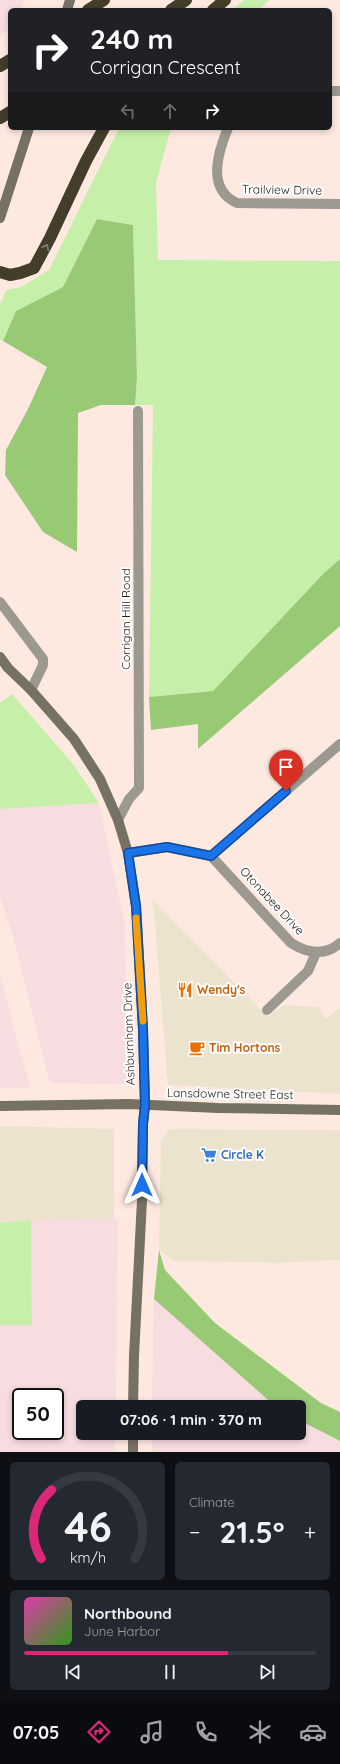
<!DOCTYPE html>
<meta charset="utf-8">
<style>
body{margin:0;font-family:Quicksand,sans-serif;background:#242831;color:#f1f3f6;height:100vh;display:flex;flex-direction:column;font-size:15px;white-space:nowrap}
*{box-sizing:border-box;margin:0}
p{font-size:13px;color:#9ea1a6}
.icon{flex:none;width:22px;height:22px;fill:none;stroke:currentColor;stroke-width:2;stroke-linecap:round;stroke-linejoin:round}
.map{position:relative;height:1452px;overflow:hidden}
.panel{display:flex;flex-direction:column;gap:10px;padding:10px;background:#0d0f14;flex:1}
.panel>*{flex:none}
.banner{position:absolute;left:8px;top:8px;width:324px;height:122px;border-radius:6px;box-shadow:0 2px 6px #0003;background:#202124;color:#fff;overflow:hidden}
.speed{position:absolute;left:12px;top:1388px;display:flex;gap:8px;font-size:20px;font-weight:700;text-align:center}
.speed>*{display:grid;place-content:center;width:52px;height:52px;border-radius:50%;background:#171b24;box-shadow:0 2px 6px #0003;line-height:1}
.speed .limit{border:2px solid #111;border-radius:6px;background:#fff;color:#111}
.pin{position:absolute;display:grid;place-items:center;width:34px;height:34px;color:#fff;margin:-41px -17px;border-radius:50% 50% 50% 0;rotate:-45deg;box-shadow:0 0 4px #0007}
.pin .icon{rotate:45deg}
.me{position:absolute;width:44px;margin:-22px;rotate:0deg;stroke-linejoin:round;filter:drop-shadow(0 0 3px #0008)}
.turn{display:flex;align-items:center;gap:14px;height:84px;padding:0 16px;font-size:18px}
.turn .icon{width:52px;height:52px;stroke-width:2.5}
.turn b{display:block;font-size:28px;line-height:34px}
.lanes{display:flex;align-items:center;height:38px;padding:0 16px;background:#0003;justify-content:center;gap:20px;direction:ltr}
.lanes .off{opacity:.35}
.big{font-size:30px;font-weight:700;line-height:1.1}
.panel .widget{flex:1;display:flex;flex-direction:column;justify-content:center;gap:6px;min-width:0;padding:0 14px;border-radius:6px;background:#242831}
.panel .dial{align-items:center;gap:0}
.dial svg{height:104px;overflow:visible;fill:none;stroke:#363941;stroke-width:7;stroke-linecap:round;text-anchor:middle}
.dial text{fill:#f1f3f6;stroke:none}
.song{display:flex;align-items:center;gap:12px}
.cover{width:48px;height:48px;border-radius:6px;background:linear-gradient(135deg,hsl(320 70% 55%),hsl(110 70% 35%))}
.played{height:4px;border-radius:2px;background:linear-gradient(90deg,#db2777 70%,#363941 70%)}
.keys{display:flex;justify-content:space-around;direction:ltr}
.heat{display:flex;justify-content:space-between;align-items:center;font-size:22px;direction:ltr}
.panel .tiles{flex:1;display:grid;gap:10px;grid-template-columns:1fr 1fr}
.widget:last-child{grid-column:span 2}
.trip{position:absolute;left:76px;top:1400px;width:230px;height:40px;border-radius:6px;background:#171b24;box-shadow:0 2px 6px #0003;font-weight:700;line-height:40px;text-align:center}
.tabs{display:flex;height:64px;justify-content:space-around;align-items:center;background:#090b0e;color:#9ea1a6}
.tabs .icon{width:28px;height:28px}
.tabs .current{color:#db2777}
.tabs b{font-size:18px;color:#f1f3f6}
.map>svg:first-child{display:block}
.commercial{fill:#ece3ce}
.industrial{fill:#f7dce0;fill-rule:evenodd}
.green{fill:#c6f0a9}
.forest{fill:#98c975}
.lines{fill:none;stroke-linecap:round;stroke-linejoin:round}
.minor{stroke:#9c9990;stroke-width:10}
.tertiary{stroke:#9c9990;stroke-width:10}
.secondary{stroke:#757163;stroke-width:10}
.motorway{stroke:#433d2a;stroke-width:12}
.oneway{stroke:#858175}
.route-casing{stroke:#114b97;stroke-width:10}
.route{stroke:#1a73e8;stroke-width:7}
.slow{stroke:#f59e0b;stroke-width:7}
.labels{text-anchor:middle;stroke-width:4;stroke-linejoin:round;paint-order:stroke}
.street-label{font-size:12px;fill:#221916;stroke:#fff}
.food-label{font-size:12px;font-weight:bold;fill:#c56008;stroke:#fff;text-anchor:start}
.shop-label{font-size:12px;font-weight:bold;fill:#366cbe;stroke:#fff;text-anchor:start}
</style>
<div class="map">
<svg width="340" height="1452" viewBox="0 0 340 1452">
<rect width="100%" height="100%" fill="#fee9e1"/>
<g class="commercial">
<path d="M153,900L268,1017L284,1005L319,1007L326,1019L340,1007V1094L168,1085Z"/>
<path d="M0,1126L114,1129V1218L31,1220L0,1223Z"/>
<path d="M170,1129L340,1130V1260L278,1263L175,1261L159,1250L161,1140Z"/>
</g>
<g class="industrial">
<path d="M0,0H24L20,10H10V28L0,35Z"/>
<path d="M99,803L125,926L127,1084L50,1083L13,936L0,897V809Z"/>
<path d="M0,975L30,1088H0Z"/>
<path d="M114,1218L118,1219L116,1407H83V1433H116L115,1452H0V1325H32L31,1220ZM21,1397H55V1431H21Z"/>
<path d="M154,1299L276,1407H152Z"/>
<path d="M299,1420L340,1441V1452H152V1433H299Z"/>
</g>
<g class="green">
<path d="M244,0H269L259,10H232Z"/>
<path d="M119,128H171L156,183L158,260L340,261V559L323,574L213,691L149,697L153,405H135L137,378L133,225L97,219L63,287L16,311L3,341L0,340V304L6,290L21,287L49,270Z"/>
<path d="M12,694L73,764L99,803L0,809V703Z"/>
<path d="M31,1220L32,1325H0V1223Z"/>
</g>
<g class="forest">
<path d="M97,219L133,225L137,378L135,405H101L78,413L77,552L43,532L5,475L6,450L28,409L47,367L3,341L16,311L63,287Z"/>
<path d="M340,559V626L198,749V724L151,730L149,697L213,691L323,574Z"/>
<path d="M159,1250L165,1270L215,1323L321,1403L340,1412V1441L299,1420V1407H276L154,1299Z"/>
</g>
<g class="lines">
<g class="minor">
<path d="M330,91H340"/>
<path d="M228,128C218,152 206,189 237,203L340,204"/>
<path d="M0,602L43,659V665L31,690"/>
<path d="M118,820L129,799L139,788L138,411"/>
<path d="M211,856L340,744"/>
<path d="M267,1010L308,971L316,953"/>
</g>
<path class="tertiary" d="M128,853L167,847L211,856L291,943C307,953 324,957 340,943"/>
<g class="secondary">
<path d="M67,10L70,0"/>
<path d="M0,218L29,128"/>
<path d="M0,657L8,668L31,690L74,739L100,779L118,820L128,853L136,906L143,1029L145,1105L143,1124L142,1200L134,1356L133,1407"/>
<path d="M0,1106L129,1104L218,1108L340,1110"/>
<path d="M133,1452V1433"/>
</g>
<g class="motorway">
<path d="M88,10L104,0"/>
<path d="M171,10L186,0"/>
<path d="M213,10L225,0"/>
<path d="M0,66L10,60"/>
<path d="M0,118L10,112"/>
<path d="M0,272L10,275L20,273L34,268L50,238L86,161L104,128"/>
</g>
</g>
<defs><path id="oneway-chevron" d="M-2-3.5L2.5 0L-2 3.5" fill="none" stroke-width="1.6" stroke-linecap="round" stroke-linejoin="round"/></defs>
<use class="oneway" href="#oneway-chevron" transform="translate(46 247) rotate(-63)"/>
<g class="lines">
<defs>
<path id="route" d="M142,1185L143,1124L145,1105L143,1029L136,906L128,853L167,847L211,856L286,791"/>
</defs>
<use href="#route" class="route-casing"/>
<use href="#route" class="route"/>
<path class="slow" d="M136,918L143,1021"/>
</g>
<defs>
<symbol id="restaurant-bare" viewBox="-9 -9 18 18"><path d="M-5-6h1v4h1v-4h1v4h1v-4h1v5L-1.5 .5V6h-2V.5L-5-1ZM5-6V6H3V1.5H1.5Q1.5-4 5-6Z" fill="#e8710a" stroke="#fff" stroke-width="2.5" paint-order="stroke"/></symbol>
<symbol id="cafe-bare" viewBox="-9 -9 18 18"><path d="M-5.5-4.5H6V0H3Q3 3.5 0 3.5H-2.5Q-5.5 3.5-5.5 0ZM3-3.2v2h1.7v-2ZM-6 4.5H4V6H-6Z" fill="#e8710a" stroke="#fff" stroke-width="2.5" paint-order="stroke"/></symbol>
<symbol id="supermarket-bare" viewBox="-9 -9 18 18"><path d="M-6-5.5h2.5l.6 2H6L4.5 2H-2.5L-4.4-4H-6ZM-1.5 3.2a1.3 1.3 0 1 0 .1 0ZM3 3.2a1.3 1.3 0 1 0 .1 0Z" fill="#3f7fe0" stroke="#fff" stroke-width="2.5" paint-order="stroke"/></symbol>
</defs>
<g fill-rule="evenodd">
<use href="#restaurant-bare" x="174" y="979" width="22" height="22"/>
<use href="#cafe-bare" x="186" y="1037" width="22" height="22"/>
<use href="#supermarket-bare" x="198" y="1144" width="22" height="22"/>
</g>
<g class="labels">
<g class="street-label">
<text transform="translate(282 190) rotate(1)" y="4">Trailview Drive</text>
<text transform="translate(126 619) rotate(-90)" y="4">Corrigan Hill Road</text>
<text transform="translate(272 901) rotate(47)" y="4">Otonabee Drive</text>
<text transform="translate(129 1034) rotate(-92)" y="4">Ashburnham Drive</text>
<text transform="translate(230 1094) rotate(1)" y="4">Lansdowne Street East</text>
</g>
<g class="food-label">
<text x="197" y="994">Wendy's</text>
<text x="209" y="1052">Tim Hortons</text>
</g>
<g class="shop-label">
<text x="221" y="1159">Circle K</text>
</g>
</g>
</svg>
<div class="speed"><div class="limit">50</div></div>
<div class="pin" style="left:286px;top:791px;background:#d93025"><svg class="icon" aria-label="arrive" viewBox="0 0 24 24"><path d="M6 21V4h12l-3 4 3 4H6"/></svg></div>
<svg class="me" style="left:142px;top:1185px" viewBox="-20 -20 40 40"><path d="M0-17L14 15 0 8-14 15z" fill="#1a73e8" stroke="#fff" stroke-width="4"/></svg>
<div class="trip">07:06 · 1 min · 370 m</div>
<div class="banner">
<div class="turn"><svg class="icon" aria-label="right" viewBox="0 0 24 24"><path d="M7 20v-9h11M14 6l5 5-5 5"/></svg><div><b>240 m</b>Corrigan Crescent</div></div>
<div class="lanes"><svg class="icon off" aria-label="left" viewBox="0 0 24 24"><path d="M17 20v-9H6M10 6l-5 5 5 5"/></svg><svg class="icon off" aria-label="ahead" viewBox="0 0 24 24"><path d="M12 20V5M6 11l6-6 6 6"/></svg><svg class="icon" aria-label="right" viewBox="0 0 24 24"><path d="M7 20v-9h11M14 6l5 5-5 5"/></svg></div>
</div>
</div>
<section class="panel">
<div class="tiles">
<div class="widget dial"><svg viewBox="0 0 100 80">
<path d="M14 69A42 42 0 1 1 86 69"/>
<path d="M14 69A42 42 0 0 1 22 16" stroke="#db2777"/>
<text x="50" y="56" font-size="32" font-weight="700">46</text>
<text x="50" y="72" font-size="11">km/h</text>
</svg></div>
<div class="widget"><p>Climate</p>
<div class="heat"><a>−</a><b class="big">21.5°</b><a>+</a></div>
</div>
<div class="widget">
<div class="song"><i class="cover"></i><div><b>Northbound</b><p>June Harbor</p></div></div>
<div class="played"></div>
<div class="keys"><svg class="icon" aria-label="previous" viewBox="0 0 24 24"><path d="M18 5L8 12l10 7zM5 5v14"/></svg><svg class="icon" aria-label="pause" viewBox="0 0 24 24"><path d="M8 5v14M16 5v14"/></svg><svg class="icon" aria-label="next" viewBox="0 0 24 24"><path d="M6 5l10 7-10 7zM19 5v14"/></svg></div>
</div>
</div>
</section>
<nav class="tabs">
<b>07:05</b>
<svg class="icon current" aria-label="directions" viewBox="0 0 24 24"><path d="M12 3l9 9-9 9-9-9zM9 14v-3h6M13 9l2 2-2 2"/></svg>
<svg class="icon" aria-label="music" viewBox="0 0 24 24"><path d="M9 18V5l10-2v13"/><circle cx="6" cy="18" r="3"/><circle cx="16" cy="16" r="3"/></svg>
<svg class="icon" aria-label="phone" viewBox="0 0 24 24"><path d="M5 4h4l2 5-3 2q2 4 5 5l2-3 5 2v4C11 20 4 13 5 4z"/></svg>
<svg class="icon" aria-label="climate" viewBox="0 0 24 24"><path d="M12 3v18M4 7l16 10M4 17L20 7"/></svg>
<svg class="icon" aria-label="car" viewBox="0 0 24 24"><path d="M5 17H2v-5l4-1 3-4h7l3 4 3 1v5h-3M9 17h6M6 11h13"/><circle cx="7" cy="17" r="2"/><circle cx="17" cy="17" r="2"/></svg>
</nav>
